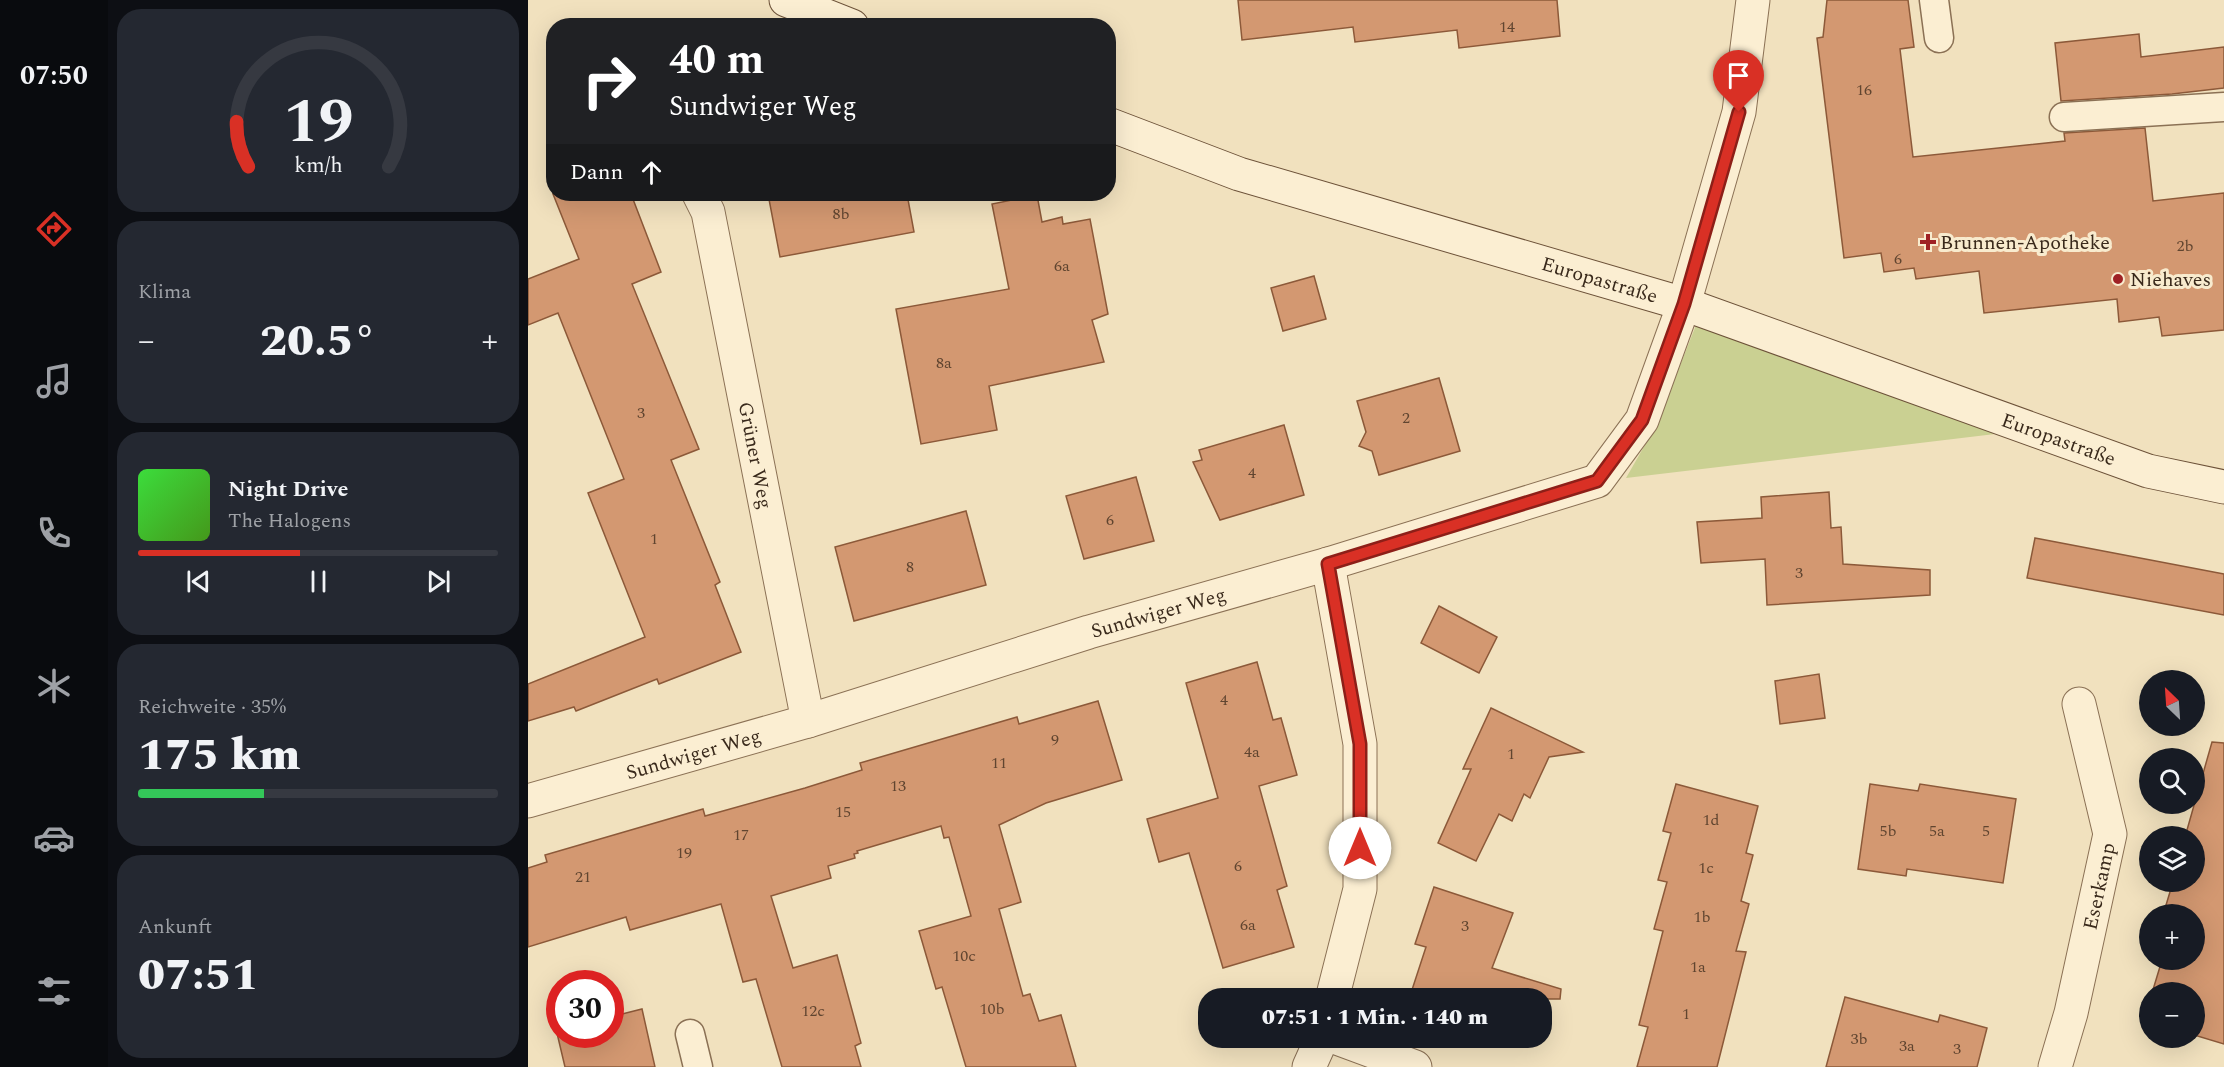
<!DOCTYPE html>
<html lang="de">
<meta charset="utf-8">
<style>
body{margin:0;font-family:Spectral,serif;background:#242831;color:#f1f3f6;height:100vh;display:flex;flex-direction:column;font-size:22px;white-space:nowrap}
*{box-sizing:border-box;margin:0}
p{font-size:20px;color:#9ea1a6}
.icon{flex:none;width:33px;height:33px;fill:none;stroke:currentColor;stroke-width:2;stroke-linecap:round;stroke-linejoin:round}
.map{position:relative;flex:1;overflow:hidden}
.panel{display:flex;flex-direction:column;gap:9px;padding:9px;background:#0d0f14;width:420px}
.panel>*{flex:none}
.guide{position:absolute;left:18px;top:18px;width:570px;height:183px;border-radius:24px;box-shadow:0 6px 24px #0002;background:#202124;color:#fff;overflow:hidden}
.needle{width:39px;rotate:335deg}
.tools{position:absolute;left:1611px;top:670px;display:grid;gap:12px}
.tools a{display:grid;place-items:center;width:66px;height:66px;border-radius:50%;background:#171b24;box-shadow:0 6px 24px #0002;font-size:30px}
.speed{position:absolute;left:18px;top:970px;display:flex;gap:12px;font-size:30px;font-weight:700;text-align:center}
.speed>*{display:grid;place-content:center;width:78px;height:78px;border-radius:50%;background:#171b24;box-shadow:0 6px 24px #0002;line-height:1}
.speed .limit{border:9px solid #d22;background:#fff;color:#111}
.pin{position:absolute;display:grid;place-items:center;width:51px;height:51px;color:#fff;margin:-62px -26px;border-radius:50% 50% 50% 0;rotate:-45deg;box-shadow:0 0 6px #0007}
.pin .icon{rotate:45deg}
.me{position:absolute;width:66px;margin:-33px;rotate:0deg;stroke-linejoin:round;filter:drop-shadow(0 0 4px #0008)}
.turn{display:flex;align-items:center;gap:21px;height:126px;padding:0 24px;font-size:27px}
.turn .icon{width:78px;height:78px;stroke-width:2.5}
.turn b{display:block;font-size:42px;line-height:51px}
.then{display:flex;align-items:center;height:57px;padding:0 24px;background:#0003;gap:12px;font-size:22px}
.big{font-size:45px;font-weight:800;line-height:1.1}
.panel .tile{flex:1;display:flex;flex-direction:column;justify-content:center;gap:9px;min-width:0;padding:0 21px;border-radius:24px;background:#242831}
.panel .dial{align-items:center;gap:0}
.dial svg{height:156px;overflow:visible;fill:none;stroke:#363941;stroke-width:7;stroke-linecap:round;text-anchor:middle}
.dial text{fill:#f1f3f6;stroke:none}
.song{display:flex;align-items:center;gap:18px}
.cover{width:72px;height:72px;border-radius:9px;background:linear-gradient(135deg,hsl(120 70% 55%),hsl(100 70% 35%))}
.played{height:6px;border-radius:3px;background:linear-gradient(90deg,#d93025 45%,#363941 45%)}
.keys{display:flex;justify-content:space-around;direction:ltr}
.heat{display:flex;justify-content:space-between;align-items:center;font-size:33px;direction:ltr}
.charge{height:9px;border-radius:4px;background:linear-gradient(90deg,#34c759 35%,#363941 0)}
.trip{position:absolute;left:670px;top:988px;width:354px;height:60px;border-radius:24px;background:#171b24;box-shadow:0 6px 24px #0002;font-weight:800;line-height:60px;text-align:center}
main{display:flex;flex:1;min-height:0}
.tabs{display:flex;flex-direction:column;width:108px;justify-content:space-around;align-items:center;background:#090b0e;color:#9ea1a6}
.tabs .icon{width:42px;height:42px}
.tabs .selected{color:#d93025}
.tabs b{font-size:27px;color:#f1f3f6}
.map>svg:first-child{display:block}
.green{fill:#cad092}
.building{fill:#d39871;stroke:#8c5939;stroke-width:1.5}
.lines{fill:none;stroke-linecap:round;stroke-linejoin:round}
.lane-casing{stroke:#8b7155;stroke-width:31}
.street-casing{stroke:#8b7155;stroke-width:35}
.secondary-casing{stroke:#6d5239;stroke-width:35}
.lane{stroke:#fbeed2;stroke-width:28}
.street{stroke:#fbeed2;stroke-width:33}
.secondary{stroke:#fbeed2;stroke-width:33}
.route-casing{stroke:#8d1f18;stroke-width:15}
.route{stroke:#d93025;stroke-width:10}
.poi-dot{fill:#9f2124;stroke:#f8ebce;stroke-width:2}
.labels{text-anchor:middle;stroke-width:6;stroke-linejoin:round;paint-order:stroke}
.number-label{font-size:16px;fill:#604530}
.poi-label{font-size:20px;fill:#39291b;stroke:#f8ebce;text-anchor:start}
.street-label{font-size:20px;fill:#39291b;stroke:#f8ebce}
</style>
<main>
<nav class="tabs">
<b>07:50</b>
<svg class="icon selected" aria-label="directions" viewBox="0 0 24 24"><path d="M12 3l9 9-9 9-9-9zM9 14v-3h6M13 9l2 2-2 2"/></svg>
<svg class="icon" aria-label="music" viewBox="0 0 24 24"><path d="M9 18V5l10-2v13"/><circle cx="6" cy="18" r="3"/><circle cx="16" cy="16" r="3"/></svg>
<svg class="icon" aria-label="phone" viewBox="0 0 24 24"><path d="M5 4h4l2 5-3 2q2 4 5 5l2-3 5 2v4C11 20 4 13 5 4z"/></svg>
<svg class="icon" aria-label="climate" viewBox="0 0 24 24"><path d="M12 3v18M4 7l16 10M4 17L20 7"/></svg>
<svg class="icon" aria-label="car" viewBox="0 0 24 24"><path d="M5 17H2v-5l4-1 3-4h7l3 4 3 1v5h-3M9 17h6M6 11h13"/><circle cx="7" cy="17" r="2"/><circle cx="17" cy="17" r="2"/></svg>
<svg class="icon" aria-label="filters" viewBox="0 0 24 24"><path d="M4 7h16M4 17h16"/><circle cx="9" cy="7" r="2"/><circle cx="15" cy="17" r="2"/></svg>
</nav>
<section class="panel">
<div class="tile dial"><svg viewBox="0 0 100 80">
<path d="M14 69A42 42 0 1 1 86 69"/>
<path d="M14 69A42 42 0 0 1 8 46" stroke="#d93025"/>
<text x="50" y="56" font-size="32" font-weight="700">19</text>
<text x="50" y="72" font-size="11">km/h</text>
</svg></div>
<div class="tile"><p>Klima</p>
<div class="heat"><a>−</a><b class="big">20.5°</b><a>+</a></div>
</div>
<div class="tile">
<div class="song"><i class="cover"></i><div><b>Night Drive</b><p>The Halogens</p></div></div>
<div class="played"></div>
<div class="keys"><svg class="icon" aria-label="previous" viewBox="0 0 24 24"><path d="M18 5L8 12l10 7zM5 5v14"/></svg><svg class="icon" aria-label="pause" viewBox="0 0 24 24"><path d="M8 5v14M16 5v14"/></svg><svg class="icon" aria-label="next" viewBox="0 0 24 24"><path d="M6 5l10 7-10 7zM19 5v14"/></svg></div>
</div>
<div class="tile"><p>Reichweite · 35%</p><b class="big">175 km</b><div class="charge"></div></div>
<div class="tile"><p>Ankunft</p><b class="big">07:51</b></div>
</section>
<div class="map">
<svg width="1696" height="1067" viewBox="0 0 1696 1067">
<rect width="100%" height="100%" fill="#f1e1be"/>
<path class="green" d="M1168,325L1467,434L1098,478L1129,424Z"/>
<g class="building">
<path d="M710,0H1029L1032,36L931,48L929,30L827,42L825,27L714,40Z"/>
<path d="M1299,0H1380L1386,47L1372,49L1385,157L1537,141L1536,133L1617,128L1625,201L1696,193V330L1634,336L1631,317L1591,322L1589,299L1456,313L1451,271L1388,279L1386,268L1356,272L1353,253L1316,258L1289,38L1295,37Z"/>
<path d="M1611,34L1613,57L1696,47V88L1644,94L1533,101L1527,43Z"/>
<path d="M25,194H103L133,272L104,284L171,449L143,460L192,582L187,585L213,652L131,684L129,679L48,711L46,707L0,721V684L117,637L60,493L96,479L30,313L0,325V279L51,259Z"/>
<path d="M240,194H379L386,232L252,257Z"/>
<path d="M509,195L514,222L534,217L535,224L562,219L580,314L564,320L576,362L461,386L469,430L393,444L368,309L481,289L464,204Z"/>
<path d="M786,276L798,319L755,331L743,288Z"/>
<path d="M911,378L932,451L851,475L844,451L831,446L838,432L829,401Z"/>
<path d="M756,425L776,495L692,520L665,462L674,460L671,450Z"/>
<path d="M608,477L626,541L556,559L538,496Z"/>
<path d="M1301,492L1303,528L1313,527L1315,564L1402,570V595L1239,605L1237,559L1173,563L1169,522L1234,518L1233,497Z"/>
<path d="M438,511L458,585L326,621L307,547Z"/>
<path d="M1507,538L1696,574V615L1499,578Z"/>
<path d="M911,606L969,637L951,673L893,643Z"/>
<path d="M729,662L745,720L753,718L769,775L731,786L759,886L749,890L766,947L695,968L661,853L631,862L619,819L690,798L658,683Z"/>
<path d="M1291,674L1297,718L1252,724L1247,681Z"/>
<path d="M570,701L594,780L518,803L471,825L493,902L471,909L495,996L502,994L511,1021L533,1015L548,1067H438L414,987L408,989L391,931L443,916L421,837L416,838L413,826L329,851L330,853L326,854L327,858L300,866L303,878L243,896L265,968L309,955L333,1043L327,1046L333,1067H254L228,979L215,982L193,904L102,930L98,917L0,947V868L19,862L17,855L175,809L177,816L277,788L334,770L332,763L489,717L491,724Z"/>
<path d="M963,708L1055,752L1021,757L1002,798L996,794L984,821L971,814L948,861L910,843L943,769H935Z"/>
<path d="M1684,742L1696,743V1044L1666,1035V993H1624L1634,960H1666V915H1635L1645,882H1666V837H1657Z"/>
<path d="M1148,784L1230,806L1218,853L1225,855L1213,901L1221,904L1208,951L1218,952L1189,1067H1109L1120,1027L1111,1025L1135,931L1126,929L1139,882L1130,880L1143,833L1135,831Z"/>
<path d="M1342,784L1390,791L1392,784L1488,799L1475,883L1379,869L1378,876L1330,869Z"/>
<path d="M906,887L985,913L964,968L1033,989L1032,999H881L898,947L887,944Z"/>
<path d="M1317,997L1410,1022L1412,1015L1459,1028L1449,1067H1298Z"/>
<path d="M114,1009L127,1067H37L28,1029H32V1035H82V1017Z"/>
</g>
<g class="lines">
<defs>
<g id="lane">
<path d="M1406,0L1411,38"/>
<path d="M1536,117L1696,107"/>
<path d="M162,1034L170,1067"/>
</g>
<g id="street">
<path id="s1" d="M171,194L180,212L280,721"/>
<path d="M800,564L832,744V889L804,999"/>
<path id="s2" d="M0,801L280,721L561,632L800,564L1069,481L1114,420L1156,304L1211,112L1225,0"/>
<path d="M809,1038L887,1067"/>
<path d="M781,1067L794,1038"/>
<path id="s3" d="M1527,1067L1543,1013L1582,834L1551,704"/>
</g>
<g id="secondary">
<path d="M258,0L324,26"/>
<path id="s4" d="M580,124L711,174L1156,304L1620,471L1696,487"/>
</g>
</defs>
<use href="#lane" class="lane-casing"/>
<use href="#street" class="street-casing"/>
<use href="#secondary" class="secondary-casing"/>
<use href="#lane" class="lane"/>
<use href="#street" class="street"/>
<use href="#secondary" class="secondary"/>
</g>
<g class="lines">
<defs>
<path id="route" d="M832,848V744L800,564L1069,481L1114,420L1156,304L1211,112"/>
</defs>
<use href="#route" class="route-casing"/>
<use href="#route" class="route"/>
</g>
<g class="poi-dot">
<path d="M1397 233h6v6h6v6h-6v6h-6v-6h-6v-6h6z"/>
<circle cx="1590" cy="279" r="6"/>
</g>
<g class="labels">
<g class="number-label">
<text x="979" y="32">14</text>
<text x="1336" y="95">16</text>
<text x="313" y="219">8b</text>
<text x="1657" y="251">2b</text>
<text x="1370" y="264">6</text>
<text x="534" y="271">6a</text>
<text x="416" y="368">8a</text>
<text x="113" y="418">3</text>
<text x="878" y="423">2</text>
<text x="724" y="478">4</text>
<text x="582" y="525">6</text>
<text x="126" y="544">1</text>
<text x="382" y="572">8</text>
<text x="1271" y="578">3</text>
<text x="696" y="705">4</text>
<text x="527" y="745">9</text>
<text x="724" y="757">4a</text>
<text x="983" y="759">1</text>
<text x="471" y="768">11</text>
<text x="370" y="791">13</text>
<text x="315" y="817">15</text>
<text x="1183" y="825">1d</text>
<text x="1360" y="836">5b</text>
<text x="1409" y="836">5a</text>
<text x="1458" y="836">5</text>
<text x="213" y="840">17</text>
<text x="156" y="858">19</text>
<text x="710" y="871">6</text>
<text x="1178" y="873">1c</text>
<text x="55" y="882">21</text>
<text x="1174" y="922">1b</text>
<text x="720" y="930">6a</text>
<text x="937" y="931">3</text>
<text x="436" y="961">10c</text>
<text x="1170" y="972">1a</text>
<text x="464" y="1014">10b</text>
<text x="285" y="1016">12c</text>
<text x="1158" y="1019">1</text>
<text x="1331" y="1044">3b</text>
<text x="1379" y="1051">3a</text>
<text x="1429" y="1054">3</text>
</g>
<g class="poi-label">
<text x="1412" y="249">Brunnen-Apotheke</text>
<text x="1602" y="286">Niehaves</text>
</g>
<g class="street-label">
<text dy="7" stroke="none"><textPath href="#s4" startOffset="516">Europastraße</textPath></text>
<text dy="7" stroke="none"><textPath href="#s4" startOffset="1002">Europastraße</textPath></text>
<text dy="7" stroke="none"><textPath href="#s1" startOffset="268">Grüner Weg</textPath></text>
<text dy="7" stroke="none"><textPath href="#s2" startOffset="658">Sundwiger Weg</textPath></text>
<text dy="7" stroke="none"><textPath href="#s2" startOffset="172">Sundwiger Weg</textPath></text>
<text dy="7" stroke="none"><textPath href="#s3" startOffset="186">Eserkamp</textPath></text>
</g>
</g>
</svg>
<div class="tools">
<a><svg class="needle" viewBox="-14 -14 28 28"><path d="M0-13l5 13h-10z" fill="#e53935"/><path d="M0 13l5-13h-10z" fill="#9ea1a6"/></svg></a>
<a><svg class="icon" aria-label="search" viewBox="0 0 24 24"><circle cx="10" cy="10" r="6"/><path d="M15 15l6 6"/></svg></a>
<a><svg class="icon" aria-label="layers" viewBox="0 0 24 24"><path d="M12 4l9 5-9 5-9-5zM3 14l9 5 9-5"/></svg></a>
<a>+</a>
<a>−</a>
</div>
<div class="speed"><div class="limit">30</div></div>
<div class="pin" style="left:1211px;top:112px;background:#d93025"><svg class="icon" aria-label="arrive" viewBox="0 0 24 24"><path d="M6 21V4h12l-3 4 3 4H6"/></svg></div>
<svg class="me" style="left:832px;top:848px" viewBox="-20 -20 40 40"><circle r="19" fill="#fff"/><path d="M0-13L10 11 0 6-10 11z" fill="#d93025"/></svg>
<div class="trip">07:51 · 1 Min. · 140 m</div>
<div class="guide">
<div class="turn"><svg class="icon" aria-label="right" viewBox="0 0 24 24"><path d="M7 20v-9h11M14 6l5 5-5 5"/></svg><div><b>40 m</b>Sundwiger Weg</div></div>
<div class="then">Dann<svg class="icon" aria-label="ahead" viewBox="0 0 24 24"><path d="M12 20V5M6 11l6-6 6 6"/></svg></div>
</div>
</div>
</main>
